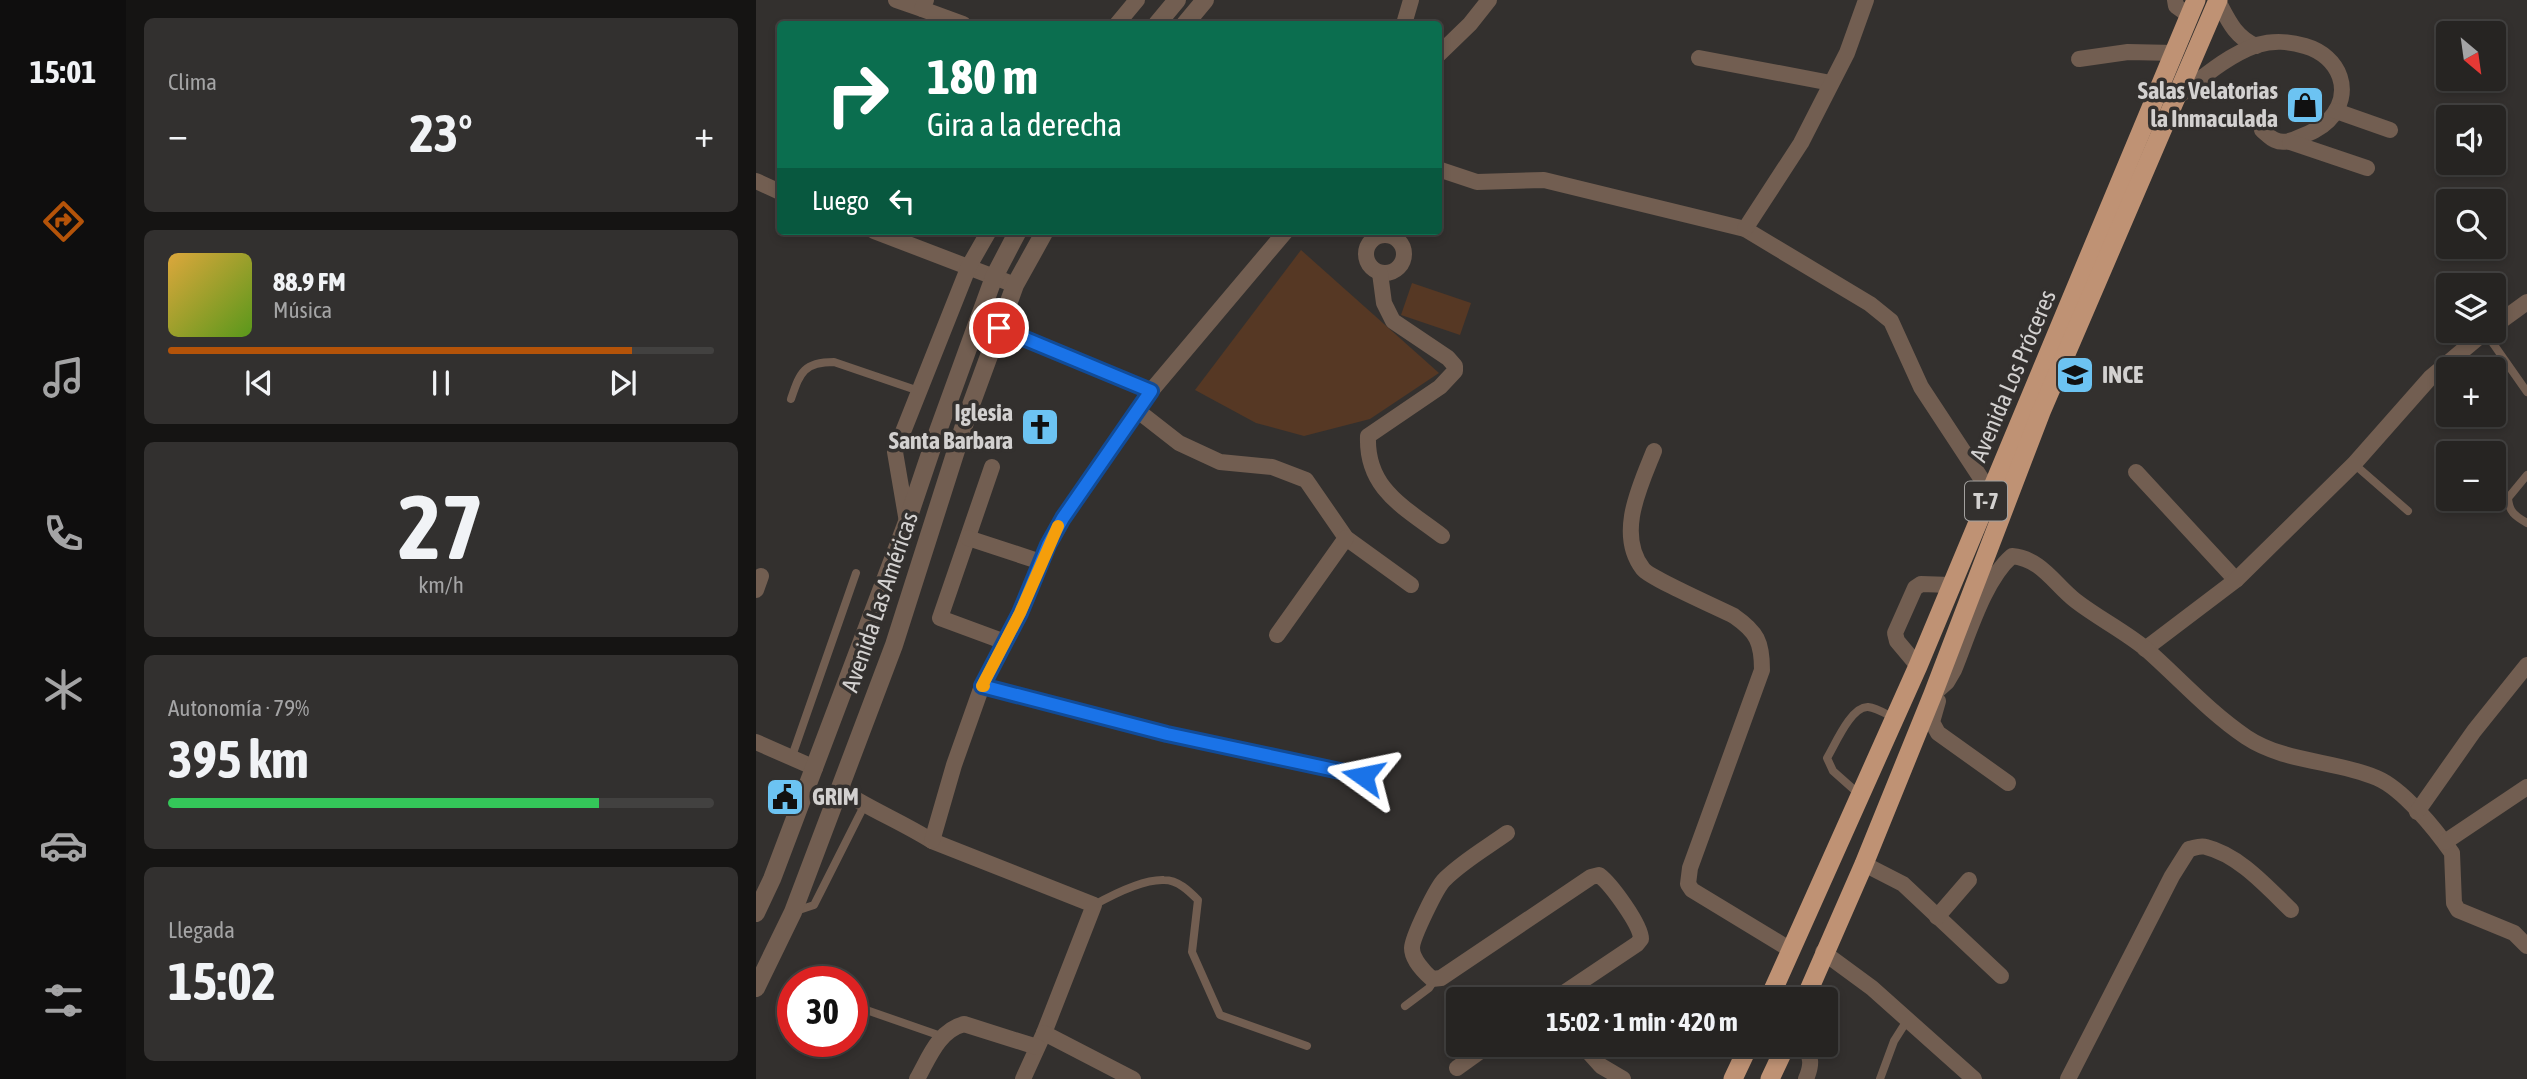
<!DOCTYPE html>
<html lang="es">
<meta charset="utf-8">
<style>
body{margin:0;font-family:"Asap Condensed",sans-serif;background:#32302f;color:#f1f3f6;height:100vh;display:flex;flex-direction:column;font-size:26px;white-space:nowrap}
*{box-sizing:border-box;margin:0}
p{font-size:23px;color:#a4a4a5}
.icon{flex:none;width:38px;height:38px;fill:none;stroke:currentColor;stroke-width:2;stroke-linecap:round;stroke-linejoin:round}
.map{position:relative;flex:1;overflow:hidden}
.drawer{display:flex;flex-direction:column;gap:18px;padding:18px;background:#151413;width:630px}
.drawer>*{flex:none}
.guide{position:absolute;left:21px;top:21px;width:665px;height:214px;border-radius:7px;box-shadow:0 4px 10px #0003,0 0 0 2px #424140;background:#0b6e4f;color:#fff;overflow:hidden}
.needle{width:46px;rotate:151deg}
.tools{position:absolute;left:1680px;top:21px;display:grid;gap:14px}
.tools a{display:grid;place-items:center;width:70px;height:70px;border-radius:7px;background:#262422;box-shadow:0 4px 10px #0003,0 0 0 2px #424140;font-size:35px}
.speed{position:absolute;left:21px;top:966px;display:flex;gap:14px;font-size:35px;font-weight:700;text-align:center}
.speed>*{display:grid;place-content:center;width:91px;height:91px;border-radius:50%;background:#262422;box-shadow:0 4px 10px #0003,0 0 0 2px #424140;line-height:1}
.speed .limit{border:10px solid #d22;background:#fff;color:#111}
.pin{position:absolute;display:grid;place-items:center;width:60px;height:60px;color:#fff;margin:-30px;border:4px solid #fff;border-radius:50%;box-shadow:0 2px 7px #0007}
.me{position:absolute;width:77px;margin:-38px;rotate:282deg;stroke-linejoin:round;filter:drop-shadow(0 0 5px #0008)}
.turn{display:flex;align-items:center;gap:24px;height:147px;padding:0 35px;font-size:32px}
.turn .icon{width:91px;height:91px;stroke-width:2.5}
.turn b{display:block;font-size:49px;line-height:60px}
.then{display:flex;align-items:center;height:66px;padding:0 35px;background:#0003;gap:14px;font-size:26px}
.big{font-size:52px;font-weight:700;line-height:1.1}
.drawer .card{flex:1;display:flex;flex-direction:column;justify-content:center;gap:10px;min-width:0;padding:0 24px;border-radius:10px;background:#32302f}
.drawer .dial{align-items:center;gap:0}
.dial b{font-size:91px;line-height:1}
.song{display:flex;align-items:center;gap:21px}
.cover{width:84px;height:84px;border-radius:10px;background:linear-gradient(135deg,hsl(40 70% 55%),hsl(90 70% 35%))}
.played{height:7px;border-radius:4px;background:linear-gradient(90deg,#b45309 85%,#424140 85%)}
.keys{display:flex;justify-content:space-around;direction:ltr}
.heat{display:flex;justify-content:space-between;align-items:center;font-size:38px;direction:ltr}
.charge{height:10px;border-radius:5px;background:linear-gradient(90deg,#34c759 79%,#424140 0)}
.trip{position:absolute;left:690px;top:987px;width:392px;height:70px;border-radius:7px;background:#262422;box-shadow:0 4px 10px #0003,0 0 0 2px #424140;font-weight:700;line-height:70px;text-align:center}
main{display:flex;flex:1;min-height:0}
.menu{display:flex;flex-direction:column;width:126px;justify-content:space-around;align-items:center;background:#0f0e0e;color:#a4a4a5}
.menu .icon{width:49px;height:49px}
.menu .on{color:#b45309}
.menu b{font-size:32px;color:#f1f3f6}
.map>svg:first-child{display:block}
.green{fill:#563824}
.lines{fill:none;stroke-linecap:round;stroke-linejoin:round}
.service{stroke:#725e51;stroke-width:8}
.minor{stroke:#725e51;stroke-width:16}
.tertiary{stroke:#725e51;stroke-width:18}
.trunk{stroke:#bf9274;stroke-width:19}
.route-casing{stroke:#114b97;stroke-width:18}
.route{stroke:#1a73e8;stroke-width:12}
.slow{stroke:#f59e0b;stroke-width:12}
.labels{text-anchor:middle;stroke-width:7;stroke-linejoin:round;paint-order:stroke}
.shield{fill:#33302e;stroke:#a3a19f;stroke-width:2}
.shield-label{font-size:23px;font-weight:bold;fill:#d3d1d0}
.poi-label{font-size:24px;font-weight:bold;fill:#d3d1d0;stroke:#33302e;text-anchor:end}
.street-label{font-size:24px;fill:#d3d1d0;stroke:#33302e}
</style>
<main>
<nav class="menu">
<b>15:01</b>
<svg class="icon on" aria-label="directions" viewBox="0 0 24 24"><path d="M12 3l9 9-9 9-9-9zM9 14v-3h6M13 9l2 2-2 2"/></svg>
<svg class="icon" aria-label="music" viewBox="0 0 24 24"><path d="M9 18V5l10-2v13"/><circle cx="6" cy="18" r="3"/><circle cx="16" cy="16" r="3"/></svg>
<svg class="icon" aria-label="phone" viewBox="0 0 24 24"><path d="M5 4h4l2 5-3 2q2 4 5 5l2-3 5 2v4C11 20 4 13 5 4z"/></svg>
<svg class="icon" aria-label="climate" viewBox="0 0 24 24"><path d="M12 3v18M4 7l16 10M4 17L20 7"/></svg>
<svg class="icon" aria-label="car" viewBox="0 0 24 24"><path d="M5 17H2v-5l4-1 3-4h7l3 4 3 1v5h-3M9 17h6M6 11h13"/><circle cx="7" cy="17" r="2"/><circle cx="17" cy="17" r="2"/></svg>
<svg class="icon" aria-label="filters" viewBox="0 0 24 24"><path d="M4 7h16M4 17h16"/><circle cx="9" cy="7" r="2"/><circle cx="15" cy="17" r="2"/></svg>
</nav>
<section class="drawer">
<div class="card"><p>Clima</p>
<div class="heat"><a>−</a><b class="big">23°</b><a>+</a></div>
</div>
<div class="card">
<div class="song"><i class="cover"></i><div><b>88.9 FM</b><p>Música</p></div></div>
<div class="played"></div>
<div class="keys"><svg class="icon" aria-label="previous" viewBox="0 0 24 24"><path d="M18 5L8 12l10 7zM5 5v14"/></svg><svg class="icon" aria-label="pause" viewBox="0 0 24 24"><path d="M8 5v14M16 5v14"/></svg><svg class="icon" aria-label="next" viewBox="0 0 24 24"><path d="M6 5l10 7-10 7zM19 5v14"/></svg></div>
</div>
<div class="card dial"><b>27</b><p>km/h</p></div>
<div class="card"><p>Autonomía · 79%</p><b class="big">395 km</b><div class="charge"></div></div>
<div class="card"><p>Llegada</p><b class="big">15:02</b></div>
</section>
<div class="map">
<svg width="1771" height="1079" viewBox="0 0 1771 1079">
<rect width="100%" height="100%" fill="#33302e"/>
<g class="green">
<path d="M545,250L683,373L614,419L548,436L500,423L439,390Z"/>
<path d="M656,283L715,303L704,335L645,315Z"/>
</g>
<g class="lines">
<g class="service">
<path d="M1729,332L1771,392"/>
<path d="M35,399C44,373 47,362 78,362L163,391"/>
<path d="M1598,464L1652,511"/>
<path d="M1771,475L1752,498C1753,512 1759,516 1771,523"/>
<path d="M35,759L100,573"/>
<path d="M1104,795L1077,771L1071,758C1079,745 1095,706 1112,707C1121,708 1130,714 1138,718"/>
<path d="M338,905C356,895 387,879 408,880C422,880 433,891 442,900L436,952L464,1015L551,1046"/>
<path d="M40,911L58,905L108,806"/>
<path d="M96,1005L185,1036"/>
<path d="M649,1006L673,988L679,979"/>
<path d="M1124,1079L1138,1041L1152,1019"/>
</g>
<g class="minor">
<path d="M140,0L166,9"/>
<path d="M170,0L166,9L207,24"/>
<path d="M1419,0L1420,6L1434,16"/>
<path d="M1462,1C1472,20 1479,37 1500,46"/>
<path d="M361,24L381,0"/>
<path d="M648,24L655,0"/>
<path d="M682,55L714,24L733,0"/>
<path d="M943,58L1075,83"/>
<path d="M1323,59L1372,52L1419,53"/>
<path d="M1420,98C1445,79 1470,56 1501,45C1518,40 1532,41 1549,46C1584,56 1599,93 1572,121C1564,129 1554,133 1544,137C1536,141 1527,144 1519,140C1514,138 1510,133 1506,130"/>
<path d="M1580,111L1634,130"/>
<path d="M1534,142L1611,168"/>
<path d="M682,169L721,182L788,180L989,229L1114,304L1135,321L1165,387L1234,492"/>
<path d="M0,181L24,192"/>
<path d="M989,229L1045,143L1091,53L1110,0"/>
<path d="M118,231L259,285"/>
<circle cx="629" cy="254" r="19"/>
<path d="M624,273L628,303L637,321L692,358L699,366V371L684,387L612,436C610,489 648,507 686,536"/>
<path d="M1738,326L1771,302"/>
<path d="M243,328L395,391"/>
<path d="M382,411L423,443L464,462L516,467L550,480L590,538L655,585"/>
<path d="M898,451C884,486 860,534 887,569C894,578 962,608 978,616C1001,632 1006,642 1006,670L934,868L932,884L936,890L1035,950"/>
<path d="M236,467L184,618L249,642"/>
<path d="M1380,472L1480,580"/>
<path d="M151,522L139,452L213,266L233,231"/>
<path d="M212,538L285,562"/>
<path d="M0,590L5,576"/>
<path d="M521,635L590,538"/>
<path d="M1389,649L1480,580L1598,464L1674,378L1730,331"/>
<path d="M1162,666L1141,641L1139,633L1159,588L1165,584L1195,585"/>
<path d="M226,686L411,734L607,776"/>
<path d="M1182,690L1191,682L1198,670C1212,636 1228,580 1256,556C1286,559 1298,584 1320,601C1342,618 1368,631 1390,649C1424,679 1452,711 1490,737C1529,763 1579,760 1621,778C1647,789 1680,830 1696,853L1698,903L1702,910L1758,933L1771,946"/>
<path d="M1182,701L1176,722L1182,733L1252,783"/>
<path d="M0,742L59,768"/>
<path d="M83,789C113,809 146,822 176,841L338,905L288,1033L267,1079"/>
<path d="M1661,812L1718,731L1771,665"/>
<path d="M751,833C730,848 707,861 689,879C681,886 656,938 656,948C656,959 668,972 676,979L685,978L835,877L843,875C855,884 885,925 885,939L881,944L799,999"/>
<path d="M176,841L198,765L226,686L264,613L292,545L307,518L395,391L530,231"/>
<path d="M1689,842L1771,787"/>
<path d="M1108,864L1147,884L1245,976"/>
<path d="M1181,917L1213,880"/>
<path d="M1067,952L1116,988L1218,1079"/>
<path d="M288,1033L377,1079"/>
<path d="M826,1045L845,1066L867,1079"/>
<path d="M1047,1045C1056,1057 1056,1065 1050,1079"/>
<path d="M701,1068L733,1045"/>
<path d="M161,1079C173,1058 182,1031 208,1024L281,1047"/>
<path d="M1312,1079L1416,876L1433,849C1439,848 1444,845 1450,847C1483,855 1511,887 1535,910"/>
</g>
<g class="tertiary">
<path d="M401,24L421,0"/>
<path d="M429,24L449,0"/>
<path d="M0,913L16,879L151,522L178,442L238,277L262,231"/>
<path d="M0,988L37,912L138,645L212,413L259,285L289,231"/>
</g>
<g class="trunk">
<path d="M1013,999L1162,666L1440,0"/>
<path d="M1049,999L1108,864L1177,694L1285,412L1462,0"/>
<path d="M977,1079L993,1045"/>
<path d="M1014,1079L1030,1045"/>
</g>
</g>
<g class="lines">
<defs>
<path id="route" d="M243,328L395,391L307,518L292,545L264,613L226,686L411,734L607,776"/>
</defs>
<use href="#route" class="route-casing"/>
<use href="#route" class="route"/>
<path class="slow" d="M228,686H226L264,613L302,526"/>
</g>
<defs>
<symbol id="shop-square" viewBox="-11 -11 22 22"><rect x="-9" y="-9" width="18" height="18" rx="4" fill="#6cc3f2" stroke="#33302e"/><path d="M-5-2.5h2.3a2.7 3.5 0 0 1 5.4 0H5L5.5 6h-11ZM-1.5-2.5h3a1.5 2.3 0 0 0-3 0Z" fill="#111"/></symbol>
<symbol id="university-square" viewBox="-11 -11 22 22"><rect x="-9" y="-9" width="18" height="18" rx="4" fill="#6cc3f2" stroke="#33302e"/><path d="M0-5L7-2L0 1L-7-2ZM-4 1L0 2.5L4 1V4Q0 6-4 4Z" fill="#111"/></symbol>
<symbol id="church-square" viewBox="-11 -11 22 22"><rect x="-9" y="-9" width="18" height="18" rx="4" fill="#6cc3f2" stroke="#33302e"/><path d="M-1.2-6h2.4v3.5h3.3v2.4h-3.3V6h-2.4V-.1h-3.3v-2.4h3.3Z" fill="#111"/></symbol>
<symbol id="civic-square" viewBox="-11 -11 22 22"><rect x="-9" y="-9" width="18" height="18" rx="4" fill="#6cc3f2" stroke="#33302e"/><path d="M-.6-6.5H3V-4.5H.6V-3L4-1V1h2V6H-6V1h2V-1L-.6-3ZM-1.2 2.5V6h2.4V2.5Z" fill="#111"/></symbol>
</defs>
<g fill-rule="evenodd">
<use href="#shop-square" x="1527" y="83" width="44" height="44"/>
<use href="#university-square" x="1297" y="353" width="44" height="44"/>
<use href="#church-square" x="262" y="405" width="44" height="44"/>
<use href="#civic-square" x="7" y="775" width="44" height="44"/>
</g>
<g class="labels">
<rect class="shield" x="1209" y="481.5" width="42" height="39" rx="5"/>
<g class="shield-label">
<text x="1230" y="509">T-7</text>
</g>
<g class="poi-label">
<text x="1522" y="99">Salas Velatorias<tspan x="1522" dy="28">la Inmaculada</tspan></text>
<text x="1346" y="383" text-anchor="start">INCE</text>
<text x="257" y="421">Iglesia<tspan x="257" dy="28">Santa Barbara</tspan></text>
<text x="56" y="805" text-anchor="start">GRIM</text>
</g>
<g class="street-label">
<text transform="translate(1257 376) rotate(-67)" y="8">Avenida Los Próceres</text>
<text transform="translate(124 602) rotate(-71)" y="8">Avenida Las Américas</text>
</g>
</g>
</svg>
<div class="tools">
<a><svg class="needle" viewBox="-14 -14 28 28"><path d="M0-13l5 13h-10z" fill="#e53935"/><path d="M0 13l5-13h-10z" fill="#a4a4a5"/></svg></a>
<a><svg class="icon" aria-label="sound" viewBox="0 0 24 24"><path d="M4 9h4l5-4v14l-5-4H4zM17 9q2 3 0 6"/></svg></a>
<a><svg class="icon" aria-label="search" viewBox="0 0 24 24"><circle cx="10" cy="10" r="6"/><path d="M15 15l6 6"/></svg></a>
<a><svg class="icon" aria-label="layers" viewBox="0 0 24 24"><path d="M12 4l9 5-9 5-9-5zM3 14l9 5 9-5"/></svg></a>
<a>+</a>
<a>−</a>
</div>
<div class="speed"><div class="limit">30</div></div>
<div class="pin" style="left:243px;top:328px;background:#d93025"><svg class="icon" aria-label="arrive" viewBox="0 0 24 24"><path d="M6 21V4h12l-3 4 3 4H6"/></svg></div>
<svg class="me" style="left:607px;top:776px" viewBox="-20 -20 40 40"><path d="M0-17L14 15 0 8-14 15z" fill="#1a73e8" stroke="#fff" stroke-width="4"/></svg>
<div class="trip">15:02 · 1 min · 420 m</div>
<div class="guide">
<div class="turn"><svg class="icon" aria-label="right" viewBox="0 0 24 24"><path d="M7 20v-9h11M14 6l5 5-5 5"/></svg><div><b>180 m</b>Gira a la derecha</div></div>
<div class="then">Luego<svg class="icon" aria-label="left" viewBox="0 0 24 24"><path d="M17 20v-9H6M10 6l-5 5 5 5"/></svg></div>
</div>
</div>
</main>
